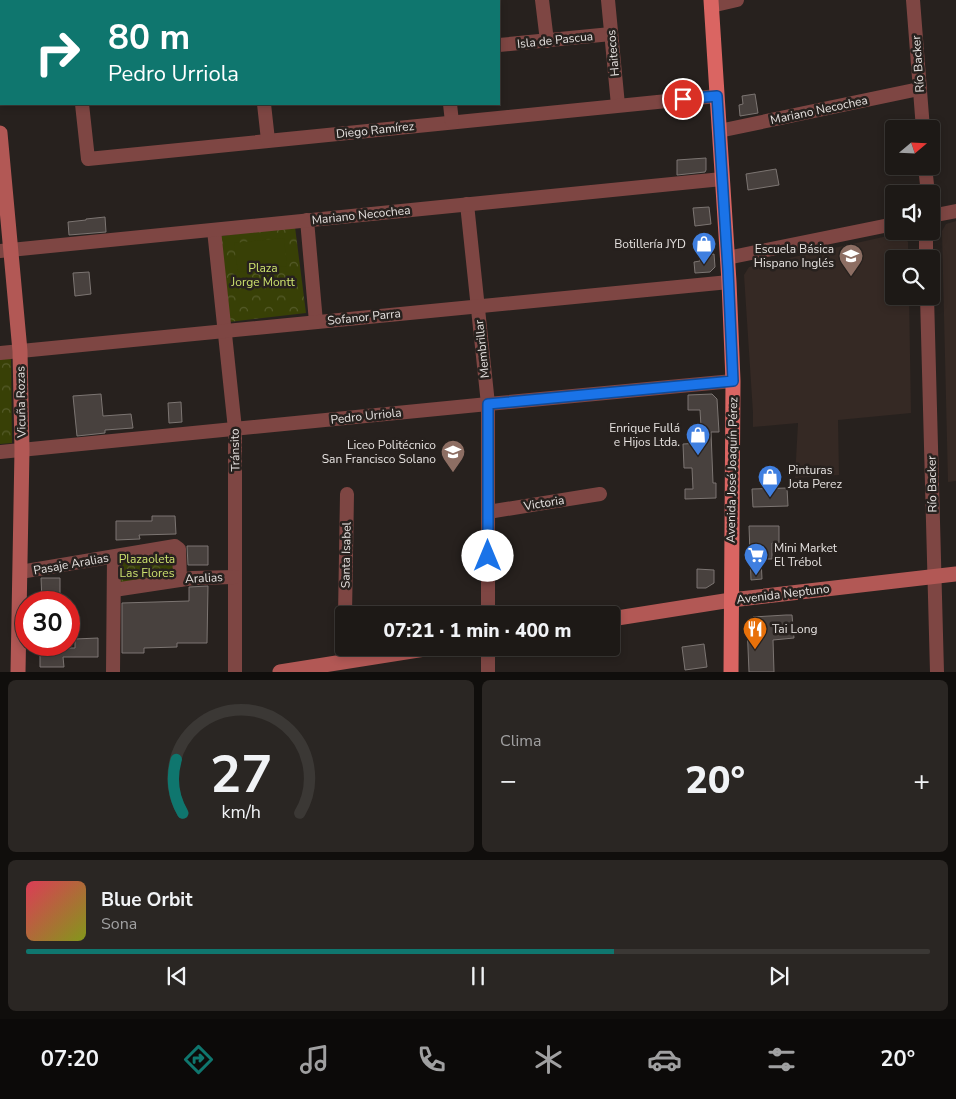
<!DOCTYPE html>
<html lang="es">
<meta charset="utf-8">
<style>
body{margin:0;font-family:"Nunito Sans",sans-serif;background:#2a2623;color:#f1f3f6;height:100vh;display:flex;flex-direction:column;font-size:19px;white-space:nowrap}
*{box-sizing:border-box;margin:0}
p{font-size:16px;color:#a0a0a1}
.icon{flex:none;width:28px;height:28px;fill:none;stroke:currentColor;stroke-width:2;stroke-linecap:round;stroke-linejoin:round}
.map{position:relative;height:672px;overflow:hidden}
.sheet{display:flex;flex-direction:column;gap:8px;padding:8px;background:#100e0c;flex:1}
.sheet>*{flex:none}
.top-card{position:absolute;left:0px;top:0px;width:500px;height:105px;box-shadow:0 2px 8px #0003,0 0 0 1px #3b3835;background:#0f766e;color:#fff;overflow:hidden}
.needle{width:32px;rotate:71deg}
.buttons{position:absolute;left:885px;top:120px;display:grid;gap:10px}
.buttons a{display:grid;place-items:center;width:55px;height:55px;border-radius:5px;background:#1d1916;box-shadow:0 2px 8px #0003,0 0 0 1px #3b3835;font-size:25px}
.speed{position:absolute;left:15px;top:591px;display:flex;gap:10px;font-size:25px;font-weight:700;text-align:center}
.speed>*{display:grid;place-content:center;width:65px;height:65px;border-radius:50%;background:#1d1916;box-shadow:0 2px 8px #0003,0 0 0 1px #3b3835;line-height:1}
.speed .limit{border:8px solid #d22;background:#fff;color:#111}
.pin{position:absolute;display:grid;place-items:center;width:42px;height:42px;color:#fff;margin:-21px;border:2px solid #fff;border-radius:50%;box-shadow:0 1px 5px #0007}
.me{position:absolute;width:55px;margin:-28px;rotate:0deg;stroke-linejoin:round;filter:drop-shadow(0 0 4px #0008)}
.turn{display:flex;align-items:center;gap:18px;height:105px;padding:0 25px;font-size:22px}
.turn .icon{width:65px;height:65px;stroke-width:2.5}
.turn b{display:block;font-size:35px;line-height:42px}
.big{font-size:38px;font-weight:800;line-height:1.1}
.sheet .tile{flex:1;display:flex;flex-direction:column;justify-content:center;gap:8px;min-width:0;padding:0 18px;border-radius:8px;background:#2a2623}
.sheet .dial{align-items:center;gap:0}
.dial svg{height:130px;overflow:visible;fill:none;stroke:#3b3835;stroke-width:7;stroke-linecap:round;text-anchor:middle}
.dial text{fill:#f1f3f6;stroke:none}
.song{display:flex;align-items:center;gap:15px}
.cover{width:60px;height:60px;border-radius:8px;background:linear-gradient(135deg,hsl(350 70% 55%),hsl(70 70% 35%))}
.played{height:5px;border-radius:2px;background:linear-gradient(90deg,#0f766e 65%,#3b3835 65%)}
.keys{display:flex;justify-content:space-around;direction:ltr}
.heat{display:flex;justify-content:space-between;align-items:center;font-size:28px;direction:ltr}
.sheet .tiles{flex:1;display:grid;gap:8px;grid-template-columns:1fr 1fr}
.tile:last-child{grid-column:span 2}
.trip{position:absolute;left:335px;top:606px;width:285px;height:50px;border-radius:5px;background:#1d1916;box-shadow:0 2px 8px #0003,0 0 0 1px #3b3835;font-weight:800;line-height:50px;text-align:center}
.tab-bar{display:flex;height:80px;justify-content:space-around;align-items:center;background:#0c0a09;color:#a0a0a1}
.tab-bar .icon{width:35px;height:35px}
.tab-bar .active{color:#0f766e}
.tab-bar b{font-size:22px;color:#f1f3f6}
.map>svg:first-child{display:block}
.built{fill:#352924}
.forest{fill:url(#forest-crowns)}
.pitch{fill:#384006}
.building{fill:#48413e;stroke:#7c7572}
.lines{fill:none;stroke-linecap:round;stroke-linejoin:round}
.street{stroke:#7e4643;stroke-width:14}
.secondary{stroke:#b25855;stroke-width:15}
.primary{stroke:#da6562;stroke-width:15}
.route-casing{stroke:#114b97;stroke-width:12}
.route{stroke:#1a73e8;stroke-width:9}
.labels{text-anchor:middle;stroke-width:5;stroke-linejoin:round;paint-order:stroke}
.street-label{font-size:12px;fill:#e6e2e0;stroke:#27211e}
.poi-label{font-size:12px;fill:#e6e2e0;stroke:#27211e;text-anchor:end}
.park-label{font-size:12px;fill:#cde26e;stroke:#27211e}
</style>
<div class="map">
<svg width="956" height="672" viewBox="0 0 956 672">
<defs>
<pattern id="forest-crowns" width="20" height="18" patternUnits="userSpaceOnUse" patternTransform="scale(1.25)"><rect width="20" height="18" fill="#384006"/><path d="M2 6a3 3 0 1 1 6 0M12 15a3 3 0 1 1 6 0" fill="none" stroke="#555b2a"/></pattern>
</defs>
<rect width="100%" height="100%" fill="#27211e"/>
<g class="built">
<path d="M956,221V481L948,482L942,231L946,224Z"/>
<path d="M901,233L908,242V259H894V296H909L911,413L838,420L839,475L795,478L798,423L753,427V413L744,275L749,267Z"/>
</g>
<g class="forest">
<path d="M295,227L306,313L229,322L221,236Z"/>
<path d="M11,355L12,443L0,444V356Z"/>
<path d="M173,550L176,574L118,583V558Z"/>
</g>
<path class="pitch" d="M284,238L287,266L238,272L234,243Z"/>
<g class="building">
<path d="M755,94L758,113L740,116L739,105L743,104L742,96Z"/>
<path d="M706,158V170L705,172L677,175V160Z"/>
<path d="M776,169L779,185L748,190L746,174Z"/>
<path d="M709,207L711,224L695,226L693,208Z"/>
<path d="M105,217L106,232L69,235L68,222L86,220V219Z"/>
<path d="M714,254L715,267L710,272L695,273L694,262L700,261V256Z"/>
<path d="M89,272L91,294L75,296L73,273Z"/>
<path d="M101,394L103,416L131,414L133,428L105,430V433L77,436L73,396Z"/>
<path d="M712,394L717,399L719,432H711L713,483H716V498L685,499V489H693L692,468H684L683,444L702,443L700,410H688V395Z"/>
<path d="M181,402L182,422L169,423L168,403Z"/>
<path d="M787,488L788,506L753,507L752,489Z"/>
<path d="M152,516H175L176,534L139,535L140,539L116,540V521H152Z"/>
<path d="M749,526H779V543H772V559H761L762,579L751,580Z"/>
<path d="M187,546H208V565H188Z"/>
<path d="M697,569L714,570V583L706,588H697Z"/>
<path d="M41,578H60V601H42Z"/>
<path d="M208,586L207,643H177V647L144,648V653H122V603L189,601V587Z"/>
<path d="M786,615H792L794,638L773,640L774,672H749L747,624L753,617Z"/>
<path d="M98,638V657H63L64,667H40V648H75V639Z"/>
<path d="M704,644L707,667L685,670L682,647Z"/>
</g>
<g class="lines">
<g class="street">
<path d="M72,0V1"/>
<path d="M253,0L254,1"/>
<path d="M319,0V1"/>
<path d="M438,0V1"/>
<path d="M542,0L547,41"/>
<path d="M608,0L618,105"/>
<path d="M913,0L923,129"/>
<path d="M228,1L241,0"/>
<path d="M711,6L737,0"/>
<path d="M499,45L611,34"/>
<path d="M82,104L88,159L717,96"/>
<path d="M264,104L268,140"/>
<path d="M450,104L452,122"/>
<path d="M719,131L919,89"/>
<path d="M925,166L928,194"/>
<path d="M467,204L488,404V615"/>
<path d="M931,216L956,211"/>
<path d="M307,220L316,322"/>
<path d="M214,230L235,429V672"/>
<path d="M926,231V259"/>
<path d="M0,251L722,179"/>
<path d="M727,258L894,224"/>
<path d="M927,296L937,672"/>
<path d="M0,353L729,282"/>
<path d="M0,452L488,404L733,381"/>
<path d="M488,512L600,494"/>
<path d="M20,572L175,546L179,549L180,580"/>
<path d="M114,590L193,578L235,577"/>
<path d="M345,615L347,494"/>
<path d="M344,661V648"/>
<path d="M113,672L114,557"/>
<path d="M488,672V648"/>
</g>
<g class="secondary">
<path d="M0,133L20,351L22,450L18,672"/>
<path d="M611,619L731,600L956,574"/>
<path d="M280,672L431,648"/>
</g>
<path class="primary" d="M711,0L729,282L733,381L731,672"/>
</g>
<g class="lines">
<defs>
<path id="route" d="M488,556V404L733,381L728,270L717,96L683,99"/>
</defs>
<use href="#route" class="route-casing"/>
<use href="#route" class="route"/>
</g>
<defs>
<symbol id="shop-pin" viewBox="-11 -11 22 30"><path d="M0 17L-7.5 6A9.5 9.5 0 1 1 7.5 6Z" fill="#3f7fe0" stroke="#27211e"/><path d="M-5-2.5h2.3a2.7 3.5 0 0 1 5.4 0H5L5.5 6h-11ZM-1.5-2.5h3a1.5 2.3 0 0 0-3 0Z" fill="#fff"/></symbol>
<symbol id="school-pin" viewBox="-11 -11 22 30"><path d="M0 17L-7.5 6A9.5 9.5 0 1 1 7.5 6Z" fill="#8d6e63" stroke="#27211e"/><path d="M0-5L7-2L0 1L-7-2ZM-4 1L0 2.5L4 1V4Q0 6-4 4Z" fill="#fff"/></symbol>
<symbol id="supermarket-pin" viewBox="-11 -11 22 30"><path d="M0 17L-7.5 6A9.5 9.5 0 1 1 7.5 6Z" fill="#3f7fe0" stroke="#27211e"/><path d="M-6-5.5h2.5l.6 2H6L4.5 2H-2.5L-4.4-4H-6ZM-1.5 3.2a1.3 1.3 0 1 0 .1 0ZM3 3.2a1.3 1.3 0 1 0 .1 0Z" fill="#fff"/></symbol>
<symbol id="restaurant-pin" viewBox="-11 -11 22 30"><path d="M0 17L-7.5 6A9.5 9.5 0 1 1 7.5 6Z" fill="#e8710a" stroke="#27211e"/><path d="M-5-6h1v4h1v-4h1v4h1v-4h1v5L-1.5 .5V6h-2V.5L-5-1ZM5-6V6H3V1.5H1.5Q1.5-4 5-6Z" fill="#fff"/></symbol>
</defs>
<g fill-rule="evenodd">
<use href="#shop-pin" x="690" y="230" width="28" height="38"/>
<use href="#school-pin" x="837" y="242" width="28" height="38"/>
<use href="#shop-pin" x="684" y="421" width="28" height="38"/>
<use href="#school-pin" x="439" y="438" width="28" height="38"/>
<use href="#shop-pin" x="756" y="463" width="28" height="38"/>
<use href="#supermarket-pin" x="742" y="541" width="28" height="38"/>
<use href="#restaurant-pin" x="741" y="615" width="28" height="38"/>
</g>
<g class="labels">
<g class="street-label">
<text transform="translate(555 40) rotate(-6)" y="4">Isla de Pascua</text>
<text transform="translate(613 53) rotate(-95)" y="4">Haitecos</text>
<text transform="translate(918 64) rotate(-94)" y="4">Río Backer</text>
<text transform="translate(819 110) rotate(-12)" y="4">Mariano Necochea</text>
<text transform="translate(375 130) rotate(-6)" y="4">Diego Ramírez</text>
<text transform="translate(361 215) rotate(-6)" y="4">Mariano Necochea</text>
<text transform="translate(364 317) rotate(-6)" y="4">Sofanor Parra</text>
<text transform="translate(482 349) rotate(-96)" y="4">Membrillar</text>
<text transform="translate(21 402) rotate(-91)" y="4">Vicuña Rozas</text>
<text transform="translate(366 416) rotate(-6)" y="4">Pedro Urriola</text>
<text transform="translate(235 450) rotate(-91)" y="4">Tránsito</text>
<text transform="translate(732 470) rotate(-89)" y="4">Avenida José Joaquín Pérez</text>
<text transform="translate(932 484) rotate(-91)" y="4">Río Backer</text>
<text transform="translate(544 503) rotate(-9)" y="4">Victoria</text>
<text transform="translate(346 555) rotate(-89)" y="4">Santa Isabel</text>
<text transform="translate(71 564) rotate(-10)" y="4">Pasaje Aralias</text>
<text transform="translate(204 578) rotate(-3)" y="4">Aralias</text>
<text transform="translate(783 594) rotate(-7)" y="4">Avenida Neptuno</text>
</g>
<g class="poi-label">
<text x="686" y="248">Botillería JYD</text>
<text x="834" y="253">Escuela Básica<tspan x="834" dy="14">Hispano Inglés</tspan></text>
<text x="680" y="432">Enrique Fullá<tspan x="680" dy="14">e Hijos Ltda.</tspan></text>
<text x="436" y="449">Liceo Politécnico<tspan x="436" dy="14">San Francisco Solano</tspan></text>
<text x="788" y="474" text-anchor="start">Pinturas<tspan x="788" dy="14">Jota Perez</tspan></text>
<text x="774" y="552" text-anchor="start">Mini Market<tspan x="774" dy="14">El Trébol</tspan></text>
<text x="772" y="633" text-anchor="start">Tai Long</text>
</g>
<g class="park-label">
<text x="263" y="272">Plaza<tspan x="263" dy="14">Jorge Montt</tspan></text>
<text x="147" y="563">Plazaoleta<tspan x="147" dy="14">Las Flores</tspan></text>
</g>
</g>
</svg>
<div class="buttons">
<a><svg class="needle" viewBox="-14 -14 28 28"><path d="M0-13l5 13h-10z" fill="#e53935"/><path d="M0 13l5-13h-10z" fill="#a0a0a1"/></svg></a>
<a><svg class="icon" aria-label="sound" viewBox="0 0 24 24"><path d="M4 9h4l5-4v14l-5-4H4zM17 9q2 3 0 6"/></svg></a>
<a><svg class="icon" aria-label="search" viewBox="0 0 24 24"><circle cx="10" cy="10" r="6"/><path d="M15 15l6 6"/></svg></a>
</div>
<div class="speed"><div class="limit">30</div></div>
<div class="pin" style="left:683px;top:99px;background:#d93025"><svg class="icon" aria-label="arrive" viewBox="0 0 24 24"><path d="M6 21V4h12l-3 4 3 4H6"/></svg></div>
<svg class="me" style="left:488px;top:556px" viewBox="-20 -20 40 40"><circle r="19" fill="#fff"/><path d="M0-13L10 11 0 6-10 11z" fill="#1a73e8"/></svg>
<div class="trip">07:21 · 1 min · 400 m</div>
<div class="top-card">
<div class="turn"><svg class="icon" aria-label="right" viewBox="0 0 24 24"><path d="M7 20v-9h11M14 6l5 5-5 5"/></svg><div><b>80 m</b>Pedro Urriola</div></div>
</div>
</div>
<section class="sheet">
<div class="tiles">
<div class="tile dial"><svg viewBox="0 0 100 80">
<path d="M14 69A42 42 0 1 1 86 69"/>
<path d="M14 69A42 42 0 0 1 10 36" stroke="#0f766e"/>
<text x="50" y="56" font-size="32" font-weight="700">27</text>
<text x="50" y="72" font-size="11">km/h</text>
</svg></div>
<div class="tile"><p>Clima</p>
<div class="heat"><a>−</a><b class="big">20°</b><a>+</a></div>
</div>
<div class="tile">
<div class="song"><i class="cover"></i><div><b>Blue Orbit</b><p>Sona</p></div></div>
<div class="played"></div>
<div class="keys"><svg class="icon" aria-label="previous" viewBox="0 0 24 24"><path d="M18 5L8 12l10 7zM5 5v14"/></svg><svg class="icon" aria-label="pause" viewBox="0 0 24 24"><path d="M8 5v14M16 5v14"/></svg><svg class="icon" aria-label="next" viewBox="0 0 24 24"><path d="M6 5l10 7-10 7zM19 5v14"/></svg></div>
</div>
</div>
</section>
<nav class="tab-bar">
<b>07:20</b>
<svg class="icon active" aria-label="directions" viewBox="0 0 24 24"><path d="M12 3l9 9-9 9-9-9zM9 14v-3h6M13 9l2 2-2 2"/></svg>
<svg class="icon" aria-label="music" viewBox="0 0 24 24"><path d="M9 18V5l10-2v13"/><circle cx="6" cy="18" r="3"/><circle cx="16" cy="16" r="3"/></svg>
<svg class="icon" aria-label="phone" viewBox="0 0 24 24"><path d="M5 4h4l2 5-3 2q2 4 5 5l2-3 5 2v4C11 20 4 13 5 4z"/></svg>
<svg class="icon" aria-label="climate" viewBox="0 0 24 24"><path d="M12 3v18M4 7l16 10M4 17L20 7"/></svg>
<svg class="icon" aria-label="car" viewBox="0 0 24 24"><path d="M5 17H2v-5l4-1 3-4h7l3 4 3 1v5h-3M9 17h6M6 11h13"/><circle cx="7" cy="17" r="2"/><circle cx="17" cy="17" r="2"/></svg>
<svg class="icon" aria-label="filters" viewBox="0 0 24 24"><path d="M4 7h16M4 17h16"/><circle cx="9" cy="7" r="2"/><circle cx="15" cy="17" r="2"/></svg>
<b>20°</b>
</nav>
